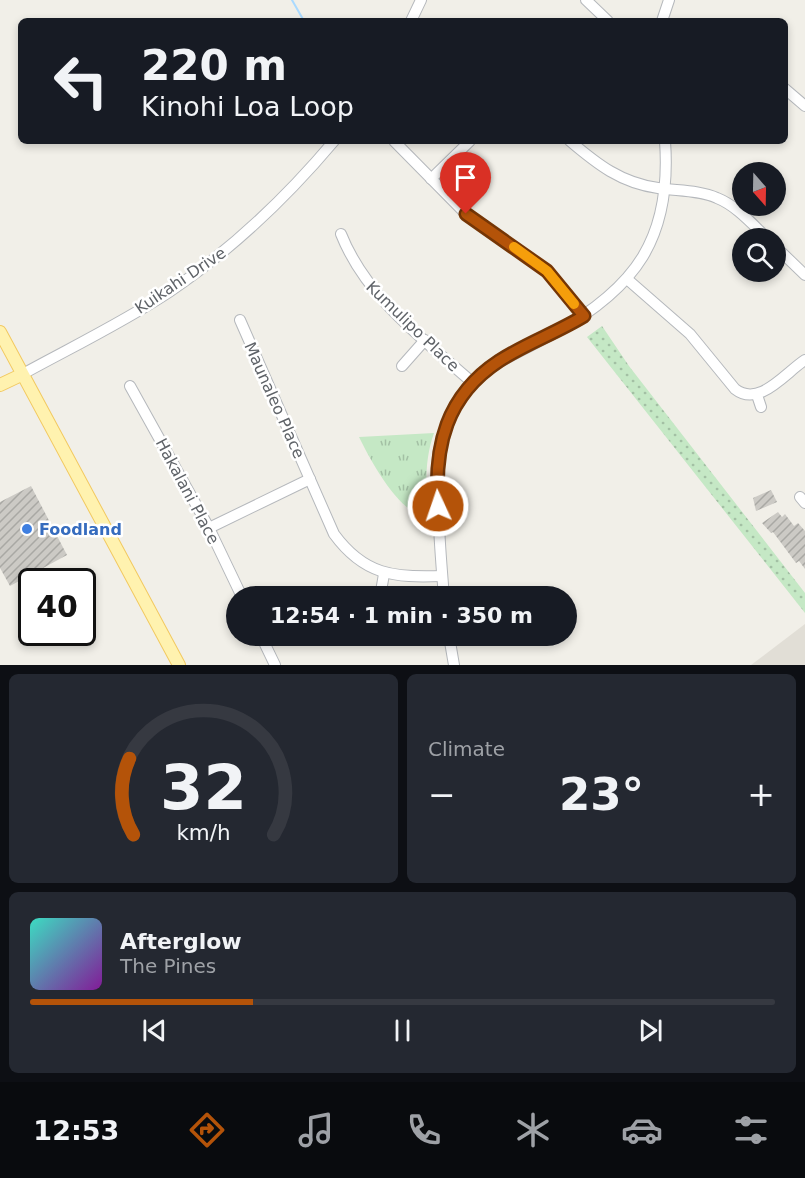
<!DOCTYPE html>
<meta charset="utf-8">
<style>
body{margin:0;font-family:"DejaVu Sans",sans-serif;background:#242831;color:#f1f3f6;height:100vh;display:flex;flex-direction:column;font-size:22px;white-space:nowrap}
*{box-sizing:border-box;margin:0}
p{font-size:20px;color:#9ea1a6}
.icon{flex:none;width:33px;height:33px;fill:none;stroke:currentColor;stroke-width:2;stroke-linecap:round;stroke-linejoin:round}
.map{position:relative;height:665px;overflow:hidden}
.panel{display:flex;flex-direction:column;gap:9px;padding:9px;background:#0d0f14;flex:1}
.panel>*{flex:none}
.top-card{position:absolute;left:18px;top:18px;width:770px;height:126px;border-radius:9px;box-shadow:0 3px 9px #0003;background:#171b24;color:#f1f3f6;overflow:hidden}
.needle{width:39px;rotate:160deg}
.fabs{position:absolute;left:732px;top:162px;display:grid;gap:12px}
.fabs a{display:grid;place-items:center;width:54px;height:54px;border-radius:50%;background:#171b24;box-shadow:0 3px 9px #0003;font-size:30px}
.speed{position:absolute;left:18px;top:568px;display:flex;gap:12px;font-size:30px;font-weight:700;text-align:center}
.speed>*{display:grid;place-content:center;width:78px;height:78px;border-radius:50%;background:#171b24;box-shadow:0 3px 9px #0003;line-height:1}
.speed .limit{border:3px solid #111;border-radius:9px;background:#fff;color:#111}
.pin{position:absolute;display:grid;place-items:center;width:51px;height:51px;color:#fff;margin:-62px -26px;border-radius:50% 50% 50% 0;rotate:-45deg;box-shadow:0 0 6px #0007}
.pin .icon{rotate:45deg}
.me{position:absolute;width:66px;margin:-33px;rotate:357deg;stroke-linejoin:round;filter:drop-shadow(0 0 4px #0008)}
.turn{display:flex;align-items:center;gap:21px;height:126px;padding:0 24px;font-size:27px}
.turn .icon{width:78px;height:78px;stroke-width:2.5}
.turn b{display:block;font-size:42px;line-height:51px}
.big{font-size:45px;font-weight:700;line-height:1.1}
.panel .tile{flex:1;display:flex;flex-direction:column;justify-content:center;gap:9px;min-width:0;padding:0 21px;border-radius:9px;background:#242831}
.panel .dial{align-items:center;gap:0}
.dial svg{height:156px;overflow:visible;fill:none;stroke:#363941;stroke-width:7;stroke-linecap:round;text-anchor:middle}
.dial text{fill:#f1f3f6;stroke:none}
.song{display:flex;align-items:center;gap:18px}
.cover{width:72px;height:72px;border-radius:9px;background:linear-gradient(135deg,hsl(170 70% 55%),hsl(290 70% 35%))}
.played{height:6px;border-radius:3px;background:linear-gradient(90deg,#b45309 30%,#363941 30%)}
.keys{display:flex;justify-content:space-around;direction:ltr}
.heat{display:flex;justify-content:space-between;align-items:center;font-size:33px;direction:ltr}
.panel .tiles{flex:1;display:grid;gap:9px;grid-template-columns:1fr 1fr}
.tile:last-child{grid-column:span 2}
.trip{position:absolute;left:226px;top:586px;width:351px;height:60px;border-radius:30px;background:#171b24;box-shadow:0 3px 9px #0003;font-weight:700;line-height:60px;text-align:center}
.tab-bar{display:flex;height:96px;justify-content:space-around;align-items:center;background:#090b0e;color:#9ea1a6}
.tab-bar .icon{width:42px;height:42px}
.tab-bar .active{color:#b45309}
.tab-bar b{font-size:27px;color:#f1f3f6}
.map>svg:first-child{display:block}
.education{fill:#e1ded6}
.grass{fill:url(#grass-tufts)}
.park{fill:url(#park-dots)}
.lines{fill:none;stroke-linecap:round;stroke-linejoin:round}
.stream{stroke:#aadaff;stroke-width:2}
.building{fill:url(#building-hatch)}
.minor-casing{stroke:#b5b8bc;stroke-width:12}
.major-casing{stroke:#f2c960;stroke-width:14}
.minor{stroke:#fff;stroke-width:10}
.major{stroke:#fff2af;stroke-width:12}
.route-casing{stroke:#753606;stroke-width:15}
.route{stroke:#b45309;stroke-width:10}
.slow{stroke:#f59e0b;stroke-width:10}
.shop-dot{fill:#3f7fe0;stroke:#fff;stroke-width:2}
.labels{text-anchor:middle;stroke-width:5;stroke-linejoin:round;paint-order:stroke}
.street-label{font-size:16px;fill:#5f6368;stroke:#fff}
.shop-label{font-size:16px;font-weight:bold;fill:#366cbe;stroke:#fff;text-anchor:start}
</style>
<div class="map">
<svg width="805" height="665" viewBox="0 0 805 665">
<defs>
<pattern id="grass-tufts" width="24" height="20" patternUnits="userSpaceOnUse" patternTransform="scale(1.5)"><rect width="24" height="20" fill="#c5e8c5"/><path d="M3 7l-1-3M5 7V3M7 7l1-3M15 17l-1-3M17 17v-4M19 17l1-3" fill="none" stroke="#a3c0a4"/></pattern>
<pattern id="park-dots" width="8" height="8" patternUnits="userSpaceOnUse" patternTransform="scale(1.5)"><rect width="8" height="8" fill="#c5e8c5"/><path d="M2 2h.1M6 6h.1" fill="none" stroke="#a3c0a4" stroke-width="1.8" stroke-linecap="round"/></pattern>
<pattern id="building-hatch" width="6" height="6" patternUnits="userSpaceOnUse" patternTransform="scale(1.5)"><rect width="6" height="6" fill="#cccac5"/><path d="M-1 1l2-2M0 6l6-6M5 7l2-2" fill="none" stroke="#a9a8a4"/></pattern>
</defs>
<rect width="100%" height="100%" fill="#f1efe8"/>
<path class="education" d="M805,624V665H751Z"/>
<path class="grass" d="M434,433C424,461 426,487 428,516C400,517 370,459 359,437Z"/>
<path class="park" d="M602,326L629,366L805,593V613L587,337Z"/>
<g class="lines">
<path class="stream" d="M292,0L304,21"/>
</g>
<g class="building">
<path d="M31,486L67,555L10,586L0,568V502Z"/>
<path d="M771,490L777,502L756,511L753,498Z"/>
<path d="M778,512L782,517L785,514L794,526L798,523L805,531V569L799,561L796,563L773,532L771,533L762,523Z"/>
</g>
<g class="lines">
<defs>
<g id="minor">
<path d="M586,0L608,21"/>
<path d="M411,21L421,0"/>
<path d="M662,21L669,0"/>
<path d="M784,88L805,106"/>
<path d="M394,141L466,214L547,271L583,316"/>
<path d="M570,141C597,164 621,183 658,188C677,191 699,190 717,198C737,206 752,224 767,238"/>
<path d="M431,179L470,141"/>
<path d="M341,234C366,297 423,339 473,383"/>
<path d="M776,247L805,275"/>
<path d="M627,279L690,334L735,389C759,408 785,373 805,360"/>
<path d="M240,320L334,534C364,575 394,578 442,576"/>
<path d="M402,366L425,340"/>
<path d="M21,375C70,348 122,323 169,292C231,250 286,198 334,141"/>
<path d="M130,386L209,528L242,597"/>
<path d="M757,395L761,407"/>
<path d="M800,497L805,503"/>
<path d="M209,528L310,479"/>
<path d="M380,597L384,574"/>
<path d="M444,597C442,573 440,549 439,525C437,494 433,464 443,435C463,372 501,362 553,334C636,288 672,238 665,141"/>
<path d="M261,636L275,665"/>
<path d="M449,636L454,665"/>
</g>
<g id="major">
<path d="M0,332L179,665"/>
<path d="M0,385L21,375"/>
</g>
</defs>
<use href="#minor" class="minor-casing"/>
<use href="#major" class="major-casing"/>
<use href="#minor" class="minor"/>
<use href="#major" class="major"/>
</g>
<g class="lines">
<defs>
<path id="route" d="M438,506C434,446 446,396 499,361C525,344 556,333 584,316L547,271L466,214"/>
</defs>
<use href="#route" class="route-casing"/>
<use href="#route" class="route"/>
<path class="slow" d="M514,247L547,271L574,304"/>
</g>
<circle class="shop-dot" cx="27" cy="529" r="6"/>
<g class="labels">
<g class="street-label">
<text transform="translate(180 280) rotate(-34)" y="6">Kuikahi Drive</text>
<text transform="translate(413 326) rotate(44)" y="6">Kumulipo Place</text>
<text transform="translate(275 400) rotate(66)" y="6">Maunaleo Place</text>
<text transform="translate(188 491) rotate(62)" y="6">Hakalani Place</text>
</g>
<g class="shop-label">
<text x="39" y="535">Foodland</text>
</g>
</g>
</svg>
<div class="fabs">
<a><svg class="needle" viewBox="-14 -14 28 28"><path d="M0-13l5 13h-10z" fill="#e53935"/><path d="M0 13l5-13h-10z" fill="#9ea1a6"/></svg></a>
<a><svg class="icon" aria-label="search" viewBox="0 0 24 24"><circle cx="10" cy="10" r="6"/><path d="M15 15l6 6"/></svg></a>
</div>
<div class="speed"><div class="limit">40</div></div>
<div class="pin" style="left:466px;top:214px;background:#d93025"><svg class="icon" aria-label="arrive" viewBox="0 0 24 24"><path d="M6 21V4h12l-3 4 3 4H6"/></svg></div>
<svg class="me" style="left:438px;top:506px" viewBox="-20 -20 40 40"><circle r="17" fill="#b45309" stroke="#fff" stroke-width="3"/><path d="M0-11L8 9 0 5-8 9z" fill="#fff"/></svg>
<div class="trip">12:54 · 1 min · 350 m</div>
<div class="top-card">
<div class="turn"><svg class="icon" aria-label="left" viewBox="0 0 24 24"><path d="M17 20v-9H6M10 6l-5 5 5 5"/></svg><div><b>220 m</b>Kinohi Loa Loop</div></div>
</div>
</div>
<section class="panel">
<div class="tiles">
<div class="tile dial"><svg viewBox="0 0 100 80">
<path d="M14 69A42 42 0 1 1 86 69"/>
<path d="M14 69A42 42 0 0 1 12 30" stroke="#b45309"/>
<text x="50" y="56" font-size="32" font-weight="700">32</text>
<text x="50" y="72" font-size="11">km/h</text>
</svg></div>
<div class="tile"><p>Climate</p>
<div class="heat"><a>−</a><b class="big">23°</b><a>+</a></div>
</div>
<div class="tile">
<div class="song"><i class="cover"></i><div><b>Afterglow</b><p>The Pines</p></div></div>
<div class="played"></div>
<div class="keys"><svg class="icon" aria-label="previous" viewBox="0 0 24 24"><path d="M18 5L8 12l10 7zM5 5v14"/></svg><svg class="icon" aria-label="pause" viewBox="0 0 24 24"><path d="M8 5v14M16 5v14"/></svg><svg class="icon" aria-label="next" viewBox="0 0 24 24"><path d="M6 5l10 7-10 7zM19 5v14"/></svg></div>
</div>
</div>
</section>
<nav class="tab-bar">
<b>12:53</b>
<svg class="icon active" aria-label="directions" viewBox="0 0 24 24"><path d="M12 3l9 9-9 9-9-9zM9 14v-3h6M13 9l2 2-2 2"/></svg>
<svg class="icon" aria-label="music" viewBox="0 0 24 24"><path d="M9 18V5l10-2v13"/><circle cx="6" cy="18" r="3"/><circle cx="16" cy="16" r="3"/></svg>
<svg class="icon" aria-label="phone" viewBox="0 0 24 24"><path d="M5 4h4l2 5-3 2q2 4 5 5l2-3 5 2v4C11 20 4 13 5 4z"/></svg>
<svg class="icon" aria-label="climate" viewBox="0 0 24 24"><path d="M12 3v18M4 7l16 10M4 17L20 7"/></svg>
<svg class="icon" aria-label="car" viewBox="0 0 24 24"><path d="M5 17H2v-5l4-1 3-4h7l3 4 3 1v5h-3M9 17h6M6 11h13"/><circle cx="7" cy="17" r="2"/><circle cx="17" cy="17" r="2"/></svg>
<svg class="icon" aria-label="filters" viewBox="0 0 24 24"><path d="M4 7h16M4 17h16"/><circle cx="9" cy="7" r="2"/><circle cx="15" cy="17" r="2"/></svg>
</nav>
